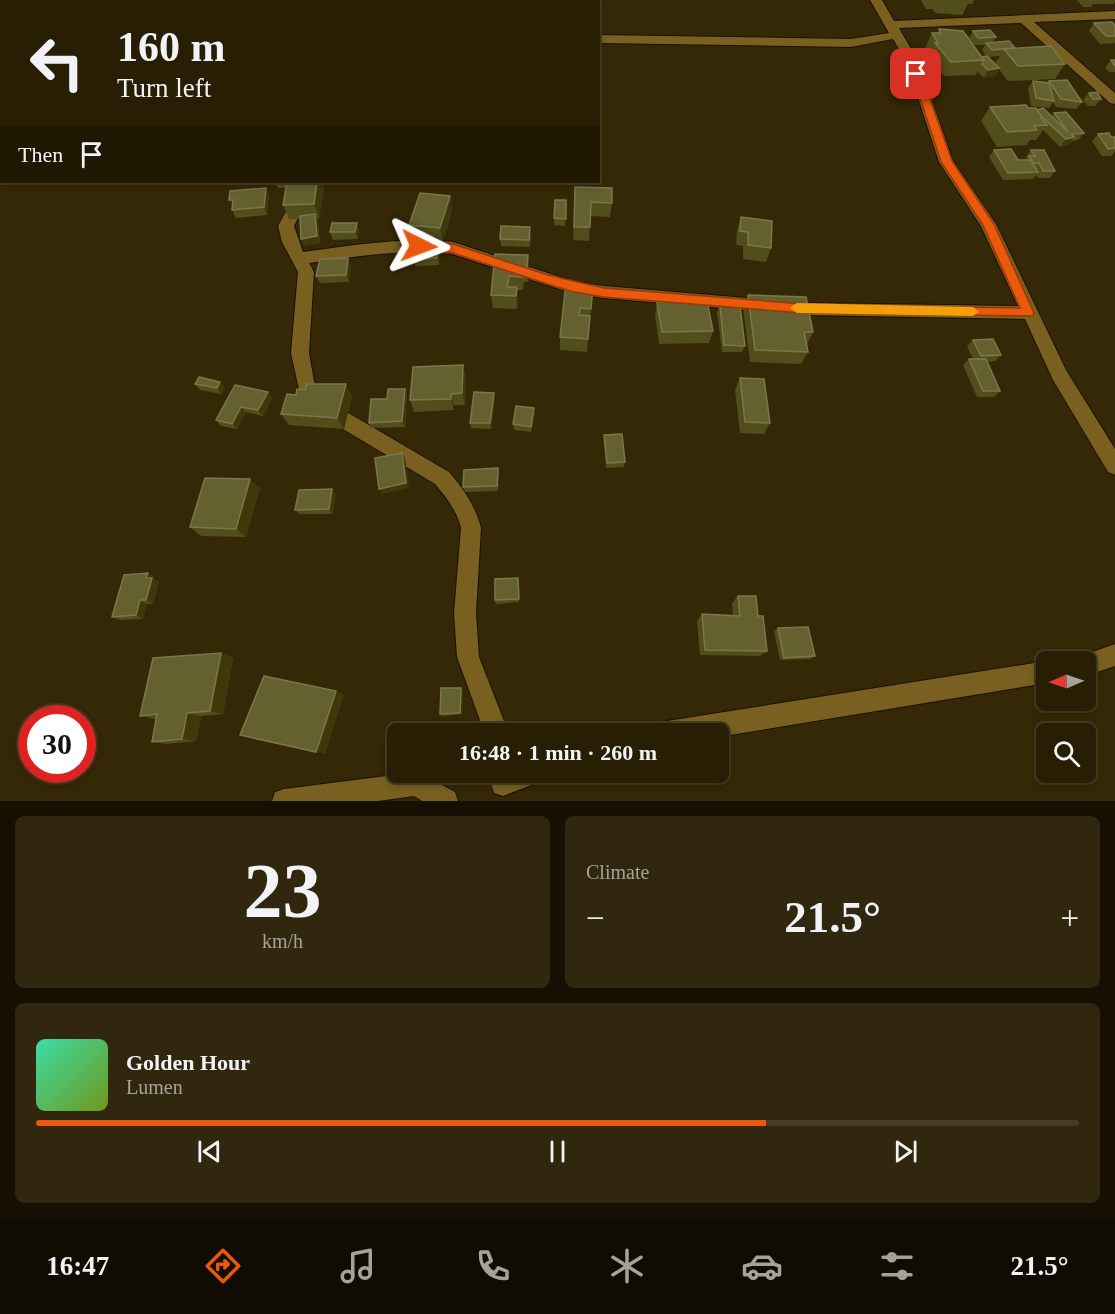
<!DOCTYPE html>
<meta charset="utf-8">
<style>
body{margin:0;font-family:"Times New Roman",serif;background:#30270e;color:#f1f3f6;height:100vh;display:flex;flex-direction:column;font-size:22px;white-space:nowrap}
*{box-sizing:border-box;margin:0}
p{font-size:20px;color:#a5a29a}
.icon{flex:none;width:33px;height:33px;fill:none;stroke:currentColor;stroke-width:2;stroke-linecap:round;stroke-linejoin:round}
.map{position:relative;height:801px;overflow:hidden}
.side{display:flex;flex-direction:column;gap:15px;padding:15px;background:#161002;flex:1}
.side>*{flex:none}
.top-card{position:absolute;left:0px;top:0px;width:600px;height:183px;box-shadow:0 3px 9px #0003,0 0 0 2px #443c26;background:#281e04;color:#f1f3f6;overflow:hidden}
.needle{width:39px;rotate:268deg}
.buttons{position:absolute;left:1036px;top:651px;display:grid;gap:12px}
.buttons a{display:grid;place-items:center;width:60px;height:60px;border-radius:9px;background:#281e04;box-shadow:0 3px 9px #0003,0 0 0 2px #443c26;font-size:30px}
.speed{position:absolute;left:18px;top:705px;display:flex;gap:12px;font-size:30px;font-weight:700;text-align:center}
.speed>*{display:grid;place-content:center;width:78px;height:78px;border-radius:50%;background:#281e04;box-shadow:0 3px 9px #0003,0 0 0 2px #443c26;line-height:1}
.speed .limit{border:9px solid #d22;background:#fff;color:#111}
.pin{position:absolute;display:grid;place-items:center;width:51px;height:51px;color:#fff;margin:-26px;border-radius:12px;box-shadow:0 3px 9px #0006}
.me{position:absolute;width:66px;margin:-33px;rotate:93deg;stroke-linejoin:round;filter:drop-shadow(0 0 4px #0008)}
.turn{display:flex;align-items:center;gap:21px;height:126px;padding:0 18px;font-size:27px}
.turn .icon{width:78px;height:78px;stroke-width:2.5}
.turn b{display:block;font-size:42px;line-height:51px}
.then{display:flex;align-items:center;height:57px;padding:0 18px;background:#0003;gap:12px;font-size:22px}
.big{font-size:45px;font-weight:600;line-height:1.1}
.side .widget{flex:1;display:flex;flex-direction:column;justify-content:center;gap:9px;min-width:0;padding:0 21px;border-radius:9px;background:#30270e}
.side .dial{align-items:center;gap:0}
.dial b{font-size:78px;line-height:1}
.song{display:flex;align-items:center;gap:18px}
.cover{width:72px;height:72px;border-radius:9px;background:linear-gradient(135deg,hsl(160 70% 55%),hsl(80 70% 35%))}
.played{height:6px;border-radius:3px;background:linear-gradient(90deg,#ea580c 70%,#443c26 70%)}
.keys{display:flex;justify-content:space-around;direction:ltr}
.heat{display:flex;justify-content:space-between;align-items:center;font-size:33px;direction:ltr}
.side .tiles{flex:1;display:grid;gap:15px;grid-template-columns:1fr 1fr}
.widget:last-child{grid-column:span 2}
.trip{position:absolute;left:387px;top:723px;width:342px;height:60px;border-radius:9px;background:#281e04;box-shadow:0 3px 9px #0003,0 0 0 2px #443c26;font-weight:600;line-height:60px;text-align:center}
.tab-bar{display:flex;height:96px;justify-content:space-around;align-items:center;background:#100c02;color:#a5a29a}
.tab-bar .icon{width:42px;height:42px}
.tab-bar .on{color:#ea580c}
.tab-bar b{font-size:27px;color:#f1f3f6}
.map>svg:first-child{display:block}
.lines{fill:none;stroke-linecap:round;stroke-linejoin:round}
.minor-casing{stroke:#1a1201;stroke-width:2}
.minor{fill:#796020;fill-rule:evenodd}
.wall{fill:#524e1b;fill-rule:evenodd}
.shaded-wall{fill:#3f380a}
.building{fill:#646030;stroke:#7c774a;stroke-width:1.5}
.route{fill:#ea580c;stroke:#983908;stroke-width:1.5}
.slow{fill:#f59e0b}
</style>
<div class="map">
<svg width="1115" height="801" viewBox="0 0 1115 801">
<rect width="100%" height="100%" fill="#352806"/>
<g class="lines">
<defs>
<g id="minor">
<path d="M254,0H267L253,2Z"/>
<path d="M870,0H882L894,21L1115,11V19L1034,22L1115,93V104L1110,103L1021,23L899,28L918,61L953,161L996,224L1066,370L1115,449V475L1108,472L1053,380L1025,319L804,315L604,298L575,294L452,254C404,249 357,256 309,263L314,272L309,353L315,387L328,401L449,472C463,488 476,507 481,528L476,613L479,657L509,734H485L457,657L454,613L461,528C457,511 446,497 435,484L316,413L300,394L291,353L298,272L282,242L278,226L302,182H316L294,226L303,252C353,245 402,237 453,242L575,282L604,286L804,303L1018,306L981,226L939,162L906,61L893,39L851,47L598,43V35L851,39L889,33Z"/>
<rect x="0" y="25" width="2" height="8"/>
<path d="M2,62V70L0,71V63Z"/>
<path d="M2,77V86H0V78Z"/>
<path d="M1115,644V666L1086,676V662H1076L1078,657Z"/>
<path d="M1047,661V683L718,737V734H649L653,726L661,722Z"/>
<path d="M418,772L455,792L458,801H422L414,796L378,801H272L275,792L284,789Z"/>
<path d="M501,772H545L542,781L503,796L494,793L491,784L494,775Z"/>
</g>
</defs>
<use href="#minor" class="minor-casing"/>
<use href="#minor" class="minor"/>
</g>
<g class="wall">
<path d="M921,0H974L972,4H968L962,15L936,13L932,9H926Z"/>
<path d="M1077,0H1115V1L1113,4H1093L1091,7H1083Z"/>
<path d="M1094,23L1115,25V43L1100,44L1089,31Z"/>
<path d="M939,29L982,57L986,56L982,50L985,45H974L969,38L973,31L996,37L993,42L1015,48L1065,64L1055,79L1008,81L999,69L995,76L984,78L977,71L976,75L944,76L928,58L929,55L925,48L932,33H937ZM1000,56L995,63L998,67L988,57Z"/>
<path d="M1111,60H1115V72H1109L1105,68Z"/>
<path d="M1033,81L1048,82L1049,81L1082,102L1076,109L1056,107L1053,102L1049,108L1031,106L1028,88Z"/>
<path d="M1089,93L1101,99L1095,106H1088L1083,100Z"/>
<path d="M990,107L1028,108L1037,110L1052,116L1054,113L1084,133L1078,140L1072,141L1069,145L1060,147L1043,130L1036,140H1030L1027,145L997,147L981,121Z"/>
<path d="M1098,134L1115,137V151L1111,156H1102L1092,141Z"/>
<path d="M994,150L1018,160H1025L1027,159L1026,157L1031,150L1055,171L1050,178H1038L1036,175L1033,179L1003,180L989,157Z"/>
<path d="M275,182H321L324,188L319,218H317L318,221L320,243L304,246L301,239L300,219H289L283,205L286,188H278Z"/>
<path d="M575,187L612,203L610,217L590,216L589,241L573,240Z"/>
<path d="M266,188L269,195L267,215L236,218L232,210Z"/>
<path d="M450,196L452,210L443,242L412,238L409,225Z"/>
<path d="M555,200H566L565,226L554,225Z"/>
<path d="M741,217L771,248L766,262L743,259V246L736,245L737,230Z"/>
<path d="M359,230L358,239L333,240L330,232Z"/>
<path d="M531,234L530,247L501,246L500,239Z"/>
<path d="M440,253L439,265L415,266L414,259Z"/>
<path d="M528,255L529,269L528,282H524L523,290H517L518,300L517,309L493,308L491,295Z"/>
<path d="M351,265L349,282L320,283L316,276Z"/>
<path d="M593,286L587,352L560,350V337Z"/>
<path d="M748,295L813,332L807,344L808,352L801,364L750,362L743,308Z"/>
<path d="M657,302L713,331L709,343L659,344L655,315Z"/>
<path d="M720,306L745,346L742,352H722L717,312Z"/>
<path d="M973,340L1001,355L995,361L987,362L1000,391L994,397H977L963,365L969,359H973L967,346Z"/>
<path d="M463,365L466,377L465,405H454V410L414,412L410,400Z"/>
<path d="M740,378L770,423L764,434L740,433L735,390Z"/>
<path d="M220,382L225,388L221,394L200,390L195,384Z"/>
<path d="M405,389L407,395L405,427L371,428L369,423L387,399Z"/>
<path d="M305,390L352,396L344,429L289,425L281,414L296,395Z"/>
<path d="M268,392L272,398L263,416L246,412L237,429L221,426L216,420Z"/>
<path d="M494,393L495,399L491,429L471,428L470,423Z"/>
<path d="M535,413L531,432L514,430L513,424Z"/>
<path d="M604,435L625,462L624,467L606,468L604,441Z"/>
<path d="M498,468L499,474L498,491L465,492L463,487Z"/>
<path d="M260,488L246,537L201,536L190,527Z"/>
<path d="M336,494L332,514H299L295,510Z"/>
<path d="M154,577V579L159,582L153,604H147L143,619L120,620L112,617Z"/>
<path d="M519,581V602L496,604L495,600Z"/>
<path d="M738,596L758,616L767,651L760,656L700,655L697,621L702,614L733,615L732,603Z"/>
<path d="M778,628L815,656L810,659L780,660L774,631Z"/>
<path d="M221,653L233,658L223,714L201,716L196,741L167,744L152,742L156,719L140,716Z"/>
<path d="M461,688L463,690L462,714L442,716L440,714Z"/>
</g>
<g class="shaded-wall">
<path d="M170,0H180L178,2H168Z"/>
<path d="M415,0H426L425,2H414Z"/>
<path d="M999,68L995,76L984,78L988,70Z"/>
<path d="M1074,137L1069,145L1060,147L1066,139Z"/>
<path d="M317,182H321L324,188L319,218L314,204Z"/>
<path d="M266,188L269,195L267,215L264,207Z"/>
<path d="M450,196L452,210L443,242L440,228Z"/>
<path d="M229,200H233V208Z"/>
<path d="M315,214L318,221L320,243L304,246L301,239Z"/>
<path d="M357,223L359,230L358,239L355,232Z"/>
<path d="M438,246L440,253L439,265L437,258Z"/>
<path d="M528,255L529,269L528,282L527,269Z"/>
<path d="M348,258L351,265L349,282L346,275Z"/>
<path d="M517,287L518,300L517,309L516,296Z"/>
<path d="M463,365L466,377L465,405L462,393Z"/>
<path d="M220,382L225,388L221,394L217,388Z"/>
<path d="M346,384L352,396L344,429L337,418Z"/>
<path d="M405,389L407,395L405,427L402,421Z"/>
<path d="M268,392L272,398L263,416L258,410Z"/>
<path d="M494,393L495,399L491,429L490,423Z"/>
<path d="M451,394L454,405V410L451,399Z"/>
<path d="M241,407L246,412L237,429L232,424Z"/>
<path d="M534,408L535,413L531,432V427Z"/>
<path d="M402,453L405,458L409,488L382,494L379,489Z"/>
<path d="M250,479L260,488L246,537L236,529Z"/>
<path d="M332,489L336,494L332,514L329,509Z"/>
<path d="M148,573L154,577V579L159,582L153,604L146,600V578Z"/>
<path d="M140,600L147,604L143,619L136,615Z"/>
<path d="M221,653L233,658L223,714L210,711Z"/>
<path d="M461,688L463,690L462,714L460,713Z"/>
<path d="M336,691L344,695L325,754L316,752Z"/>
<path d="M187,713L201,716L196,741L182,739Z"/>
</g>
<g class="building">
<path d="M156,0H170L168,2H155Z"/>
<path d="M388,0H415L414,2H387Z"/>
<path d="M1112,22L1115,25V36H1106L1094,23Z"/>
<path d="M939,29L963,31L984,60L951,62L935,43H938L932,33H941Z"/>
<path d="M990,30L996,37L978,38L973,31Z"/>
<path d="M1009,41L1015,48L992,50L986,43Z"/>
<path d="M1051,46L1065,64L1018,66L1004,49Z"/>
<path d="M987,56L999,68L988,70L982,64L984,60L982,57Z"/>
<path d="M1111,60H1115V65H1114Z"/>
<path d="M1067,80L1082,102L1061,99L1049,81Z"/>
<path d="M1033,81L1049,83L1054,101L1036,98Z"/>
<path d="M1097,92L1101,99H1093L1089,93Z"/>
<path d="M1026,105L1028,108H1036L1043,118H1041L1047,125L1034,126L1037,130L1007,132L990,107Z"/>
<path d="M1043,108L1068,132L1054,113L1066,112L1084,133L1071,134L1074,137L1066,139L1043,118L1037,110Z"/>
<path d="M1109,133L1111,137H1115V148L1108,149L1098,134Z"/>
<path d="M1011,149L1018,160H1031L1038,172L1008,173L994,150Z"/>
<path d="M1031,150H1044L1055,171H1043L1039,163H1033L1029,156H1035Z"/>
<path d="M287,182H317L314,204L283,205Z"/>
<path d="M575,187L612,188V203L591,202L590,227H574Z"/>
<path d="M266,188L264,207L232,210L233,200H229L230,191Z"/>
<path d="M420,193L450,196L440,228L409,225Z"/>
<path d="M555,200H566V219L554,218Z"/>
<path d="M315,214L317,236L301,239L300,216Z"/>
<path d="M741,217L772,221L771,248L748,245V232L740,231Z"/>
<path d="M332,223H357L355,232H330Z"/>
<path d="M501,226L530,227L529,240L500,239Z"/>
<path d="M414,246H438L437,258L414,259Z"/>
<path d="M495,254L528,255L527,269H523V277L509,276L507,287H517L516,296L491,295Z"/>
<path d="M348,258L346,275L316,276L320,259Z"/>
<path d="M566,284L593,286L591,309L580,308L579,315L590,316L588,339L560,337Z"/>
<path d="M748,295L806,297L813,332H804L808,352L755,350Z"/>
<path d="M707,301L713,331L662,332L657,302Z"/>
<path d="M720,306H740L745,346L724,345Z"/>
<path d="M993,339L1001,355L981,356L973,340Z"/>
<path d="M969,359H986L1000,391H983Z"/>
<path d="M463,365L462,393L451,394V399L410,400L413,367Z"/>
<path d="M199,377L220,382L217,388L195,384Z"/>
<path d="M740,378L764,379L770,423L745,422Z"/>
<path d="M307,384H346L337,418L281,414L287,394L296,395L297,389L305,390Z"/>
<path d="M235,385L268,392L258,410L241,407L232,424L216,420Z"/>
<path d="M388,389H405L402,421L369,423L371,399H387Z"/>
<path d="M474,392L494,393L490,423H470Z"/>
<path d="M516,406L534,408L531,427L513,424Z"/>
<path d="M622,434L625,462L607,463L604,435Z"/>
<path d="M402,453L406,483L379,489L375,458Z"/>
<path d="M498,468L497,486L463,487L464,470Z"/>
<path d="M205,478L250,479L236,529L190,527Z"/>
<path d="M332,489L329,509L295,510L299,490Z"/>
<path d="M148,573L146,578H152L146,600H140L136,615L112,617L124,575Z"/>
<path d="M518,578L519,599L495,600V579Z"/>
<path d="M738,596H756L758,616H763L767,651L705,650L702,614L740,616Z"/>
<path d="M808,627L815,656L784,658L778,628Z"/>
<path d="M221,653L210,711L187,713L182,739L152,742L157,714L140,716L153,658Z"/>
<path d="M264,676L336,691L316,752L240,735Z"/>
<path d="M441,688H461L460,713L440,714Z"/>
</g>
<path class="route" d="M916,71L921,74L952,161L994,224L1034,313L1033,316L804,313L604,297L574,292L547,284L453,253L419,250L413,246L419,242L453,244L548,275L604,288L804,304L1020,308L983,225L941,162L912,74Z"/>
<path class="slow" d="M797,303L973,307L979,312L973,316L797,313L790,308Z"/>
</svg>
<div class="buttons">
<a><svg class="needle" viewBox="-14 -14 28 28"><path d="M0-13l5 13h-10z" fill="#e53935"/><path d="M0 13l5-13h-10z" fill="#a5a29a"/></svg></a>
<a><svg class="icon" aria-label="search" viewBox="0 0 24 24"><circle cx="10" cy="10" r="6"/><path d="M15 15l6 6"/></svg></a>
</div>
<div class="speed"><div class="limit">30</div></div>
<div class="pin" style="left:916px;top:74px;background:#d93025"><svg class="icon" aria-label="arrive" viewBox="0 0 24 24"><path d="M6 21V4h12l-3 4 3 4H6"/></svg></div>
<svg class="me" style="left:419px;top:246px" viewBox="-20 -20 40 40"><path d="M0-17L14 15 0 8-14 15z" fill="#ea580c" stroke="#fff" stroke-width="4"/></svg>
<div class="trip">16:48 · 1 min · 260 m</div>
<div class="top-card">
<div class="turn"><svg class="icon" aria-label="left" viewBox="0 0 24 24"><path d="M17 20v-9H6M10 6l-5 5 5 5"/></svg><div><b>160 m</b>Turn left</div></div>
<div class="then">Then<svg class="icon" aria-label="arrive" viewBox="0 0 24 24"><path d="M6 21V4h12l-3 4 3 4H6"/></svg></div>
</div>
</div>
<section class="side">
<div class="tiles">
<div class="widget dial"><b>23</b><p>km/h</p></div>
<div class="widget"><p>Climate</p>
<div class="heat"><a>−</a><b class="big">21.5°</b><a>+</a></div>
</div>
<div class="widget">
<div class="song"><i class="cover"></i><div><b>Golden Hour</b><p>Lumen</p></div></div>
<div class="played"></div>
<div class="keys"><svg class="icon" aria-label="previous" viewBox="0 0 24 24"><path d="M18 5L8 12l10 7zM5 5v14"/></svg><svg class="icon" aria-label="pause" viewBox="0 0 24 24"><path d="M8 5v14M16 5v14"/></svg><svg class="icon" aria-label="next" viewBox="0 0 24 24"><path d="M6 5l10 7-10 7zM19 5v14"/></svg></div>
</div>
</div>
</section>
<nav class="tab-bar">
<b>16:47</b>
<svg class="icon on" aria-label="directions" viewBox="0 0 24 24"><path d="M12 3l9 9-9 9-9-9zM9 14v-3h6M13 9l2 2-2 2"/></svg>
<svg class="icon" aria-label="music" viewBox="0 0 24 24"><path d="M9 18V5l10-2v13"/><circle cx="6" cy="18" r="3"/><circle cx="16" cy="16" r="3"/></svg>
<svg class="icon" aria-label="phone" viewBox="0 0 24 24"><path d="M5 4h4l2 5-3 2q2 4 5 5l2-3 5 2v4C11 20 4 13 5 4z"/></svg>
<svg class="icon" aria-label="climate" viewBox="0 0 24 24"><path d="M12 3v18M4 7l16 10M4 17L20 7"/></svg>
<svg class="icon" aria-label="car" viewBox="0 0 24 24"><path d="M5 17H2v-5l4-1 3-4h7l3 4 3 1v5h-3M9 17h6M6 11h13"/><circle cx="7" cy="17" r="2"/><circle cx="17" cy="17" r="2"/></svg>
<svg class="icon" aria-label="filters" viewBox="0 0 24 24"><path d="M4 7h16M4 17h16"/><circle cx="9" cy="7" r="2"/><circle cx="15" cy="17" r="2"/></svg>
<b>21.5°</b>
</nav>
